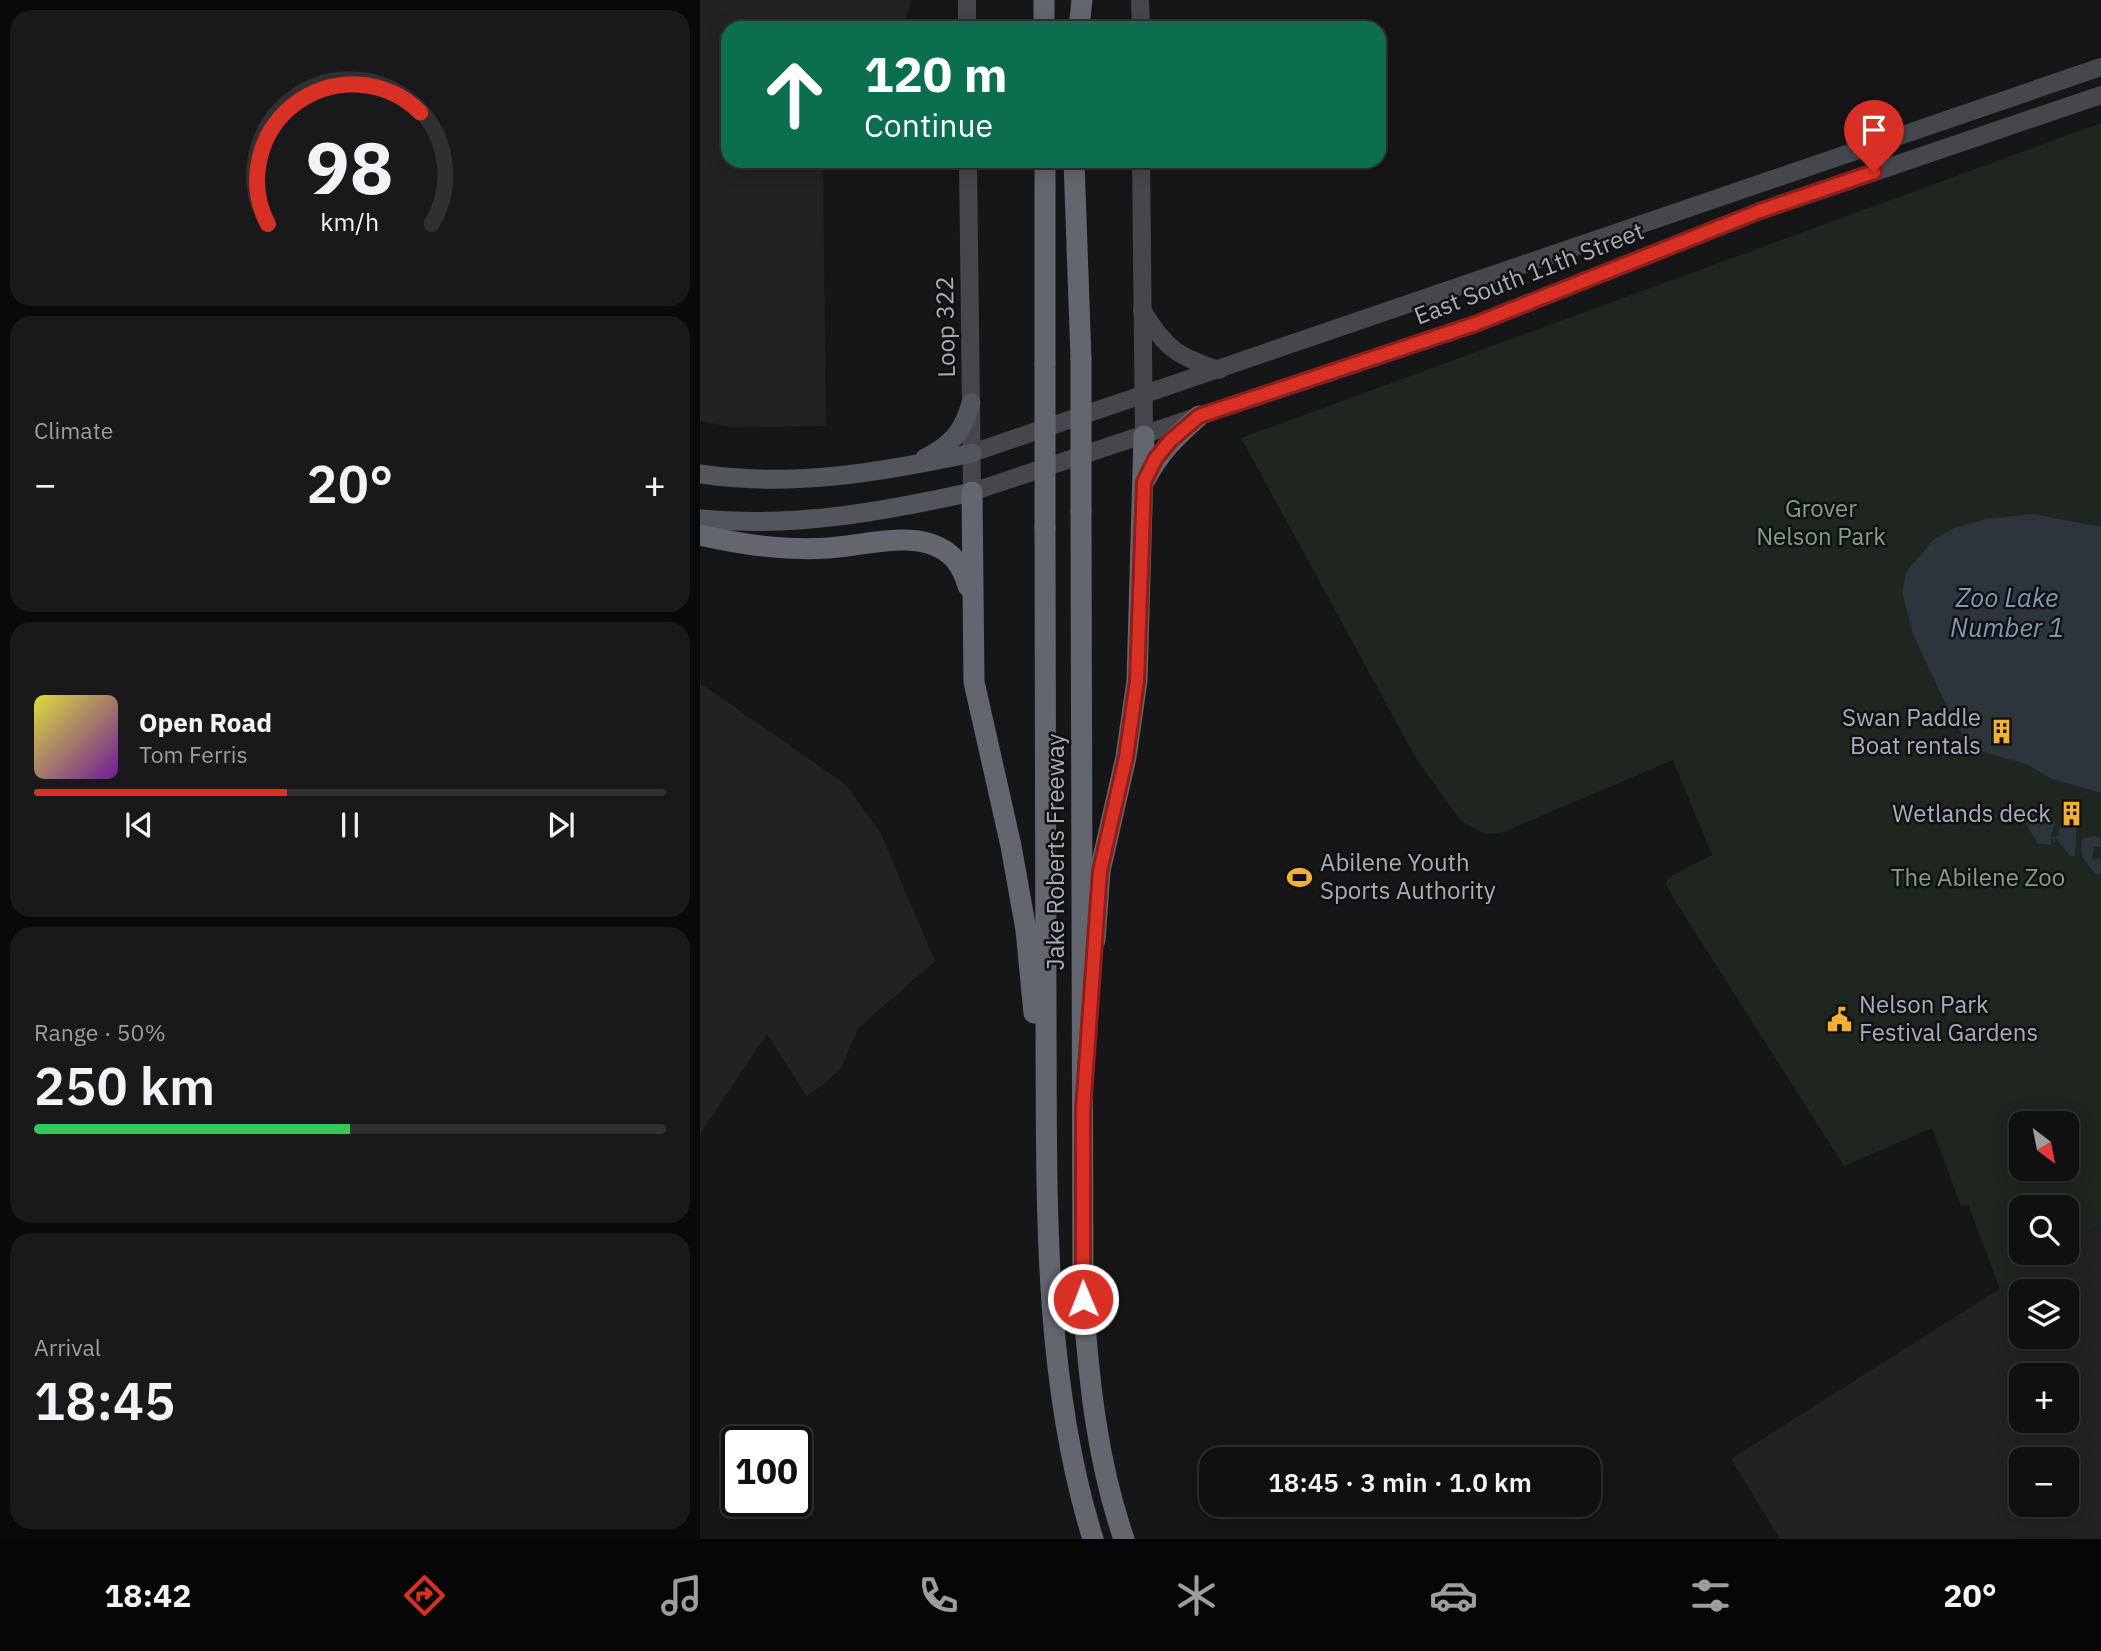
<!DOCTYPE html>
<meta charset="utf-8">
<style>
body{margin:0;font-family:"IBM Plex Sans",sans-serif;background:#19191b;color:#f1f3f6;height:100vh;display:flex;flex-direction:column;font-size:26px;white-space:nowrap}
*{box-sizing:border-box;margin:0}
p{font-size:23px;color:#9c9d9f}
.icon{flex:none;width:38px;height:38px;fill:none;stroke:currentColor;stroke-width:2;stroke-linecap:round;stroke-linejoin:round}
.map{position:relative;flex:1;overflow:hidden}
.panel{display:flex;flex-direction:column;gap:10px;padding:10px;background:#09090a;width:700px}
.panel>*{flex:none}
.top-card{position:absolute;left:21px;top:21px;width:665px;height:147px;border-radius:21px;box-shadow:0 4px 18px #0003,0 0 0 2px #303032;background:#0b6e4f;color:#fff;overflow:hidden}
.needle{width:46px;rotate:148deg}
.buttons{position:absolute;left:1309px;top:1111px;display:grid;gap:14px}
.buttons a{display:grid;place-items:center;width:70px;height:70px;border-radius:14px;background:#101012;box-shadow:0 4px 18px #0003,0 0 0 2px #303032;font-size:35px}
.speed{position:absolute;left:21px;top:1426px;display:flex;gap:14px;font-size:35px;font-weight:700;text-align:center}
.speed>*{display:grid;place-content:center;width:91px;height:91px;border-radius:50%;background:#101012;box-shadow:0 4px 18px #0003,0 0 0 2px #303032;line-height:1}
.speed .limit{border:4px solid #111;border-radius:10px;background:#fff;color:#111}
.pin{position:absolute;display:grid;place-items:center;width:60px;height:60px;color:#fff;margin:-72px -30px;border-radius:50% 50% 50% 0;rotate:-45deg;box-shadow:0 0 7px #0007}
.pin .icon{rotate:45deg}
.me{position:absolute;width:77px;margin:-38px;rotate:359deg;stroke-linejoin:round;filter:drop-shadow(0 0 5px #0008)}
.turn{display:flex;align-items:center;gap:24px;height:147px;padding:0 28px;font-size:32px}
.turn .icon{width:91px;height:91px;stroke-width:2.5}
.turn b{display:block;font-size:49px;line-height:60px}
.big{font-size:52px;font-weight:600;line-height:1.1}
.panel .card{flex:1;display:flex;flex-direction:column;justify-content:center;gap:10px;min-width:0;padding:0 24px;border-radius:21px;background:#19191b}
.panel .dial{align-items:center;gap:0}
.dial svg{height:182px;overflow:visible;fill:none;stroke:#303032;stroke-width:7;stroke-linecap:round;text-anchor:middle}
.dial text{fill:#f1f3f6;stroke:none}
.song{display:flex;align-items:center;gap:21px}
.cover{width:84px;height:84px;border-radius:10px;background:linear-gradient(135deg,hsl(60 70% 55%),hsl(280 70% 35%))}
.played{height:7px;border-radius:4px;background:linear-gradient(90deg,#d93025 40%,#303032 40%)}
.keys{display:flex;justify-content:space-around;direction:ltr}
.heat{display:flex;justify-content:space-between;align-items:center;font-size:38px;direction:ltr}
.charge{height:10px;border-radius:5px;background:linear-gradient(90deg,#34c759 50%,#303032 0)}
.trip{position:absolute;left:499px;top:1447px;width:402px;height:70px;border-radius:21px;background:#101012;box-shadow:0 4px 18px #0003,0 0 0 2px #303032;font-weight:600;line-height:70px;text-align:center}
.tab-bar{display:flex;height:112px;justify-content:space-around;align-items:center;background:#060607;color:#9c9d9f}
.tab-bar .icon{width:49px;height:49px}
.tab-bar .selected{color:#d93025}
.tab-bar b{font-size:32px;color:#f1f3f6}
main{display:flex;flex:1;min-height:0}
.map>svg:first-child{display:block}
.built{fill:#222225;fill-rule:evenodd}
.green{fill:#1e261f;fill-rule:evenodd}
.water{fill:#2c353c}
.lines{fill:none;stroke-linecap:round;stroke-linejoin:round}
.secondary{stroke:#45474d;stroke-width:18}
.primary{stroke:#53555c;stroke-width:19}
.motorway{stroke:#63666e;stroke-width:21}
.motorway-bridge{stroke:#63666e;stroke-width:21}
.route-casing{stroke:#8d1f18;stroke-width:18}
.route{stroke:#d93025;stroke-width:12}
.labels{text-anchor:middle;stroke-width:5;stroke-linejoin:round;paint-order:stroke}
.street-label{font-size:24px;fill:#a8adb8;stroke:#111113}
.park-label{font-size:24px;fill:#7fa381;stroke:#111113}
.poi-label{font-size:24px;fill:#a8adb8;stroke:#111113;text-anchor:end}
.water-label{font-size:26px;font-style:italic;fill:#7f9bb3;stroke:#111113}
</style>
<main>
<section class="panel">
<div class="card dial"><svg viewBox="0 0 100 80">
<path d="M14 69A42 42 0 1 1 86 69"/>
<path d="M14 69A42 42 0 0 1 81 20" stroke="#d93025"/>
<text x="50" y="56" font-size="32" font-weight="700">98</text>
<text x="50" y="72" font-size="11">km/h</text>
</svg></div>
<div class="card"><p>Climate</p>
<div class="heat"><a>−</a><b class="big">20°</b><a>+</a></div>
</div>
<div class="card">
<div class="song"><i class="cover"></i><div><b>Open Road</b><p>Tom Ferris</p></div></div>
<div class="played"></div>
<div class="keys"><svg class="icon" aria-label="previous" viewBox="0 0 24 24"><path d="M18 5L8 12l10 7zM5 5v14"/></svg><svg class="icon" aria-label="pause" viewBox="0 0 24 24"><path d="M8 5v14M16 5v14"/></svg><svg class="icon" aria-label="next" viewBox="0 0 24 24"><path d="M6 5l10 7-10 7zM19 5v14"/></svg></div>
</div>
<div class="card"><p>Range · 50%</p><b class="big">250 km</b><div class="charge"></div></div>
<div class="card"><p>Arrival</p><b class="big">18:45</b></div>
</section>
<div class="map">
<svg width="1401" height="1539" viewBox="0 0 1401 1539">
<rect width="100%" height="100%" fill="#161618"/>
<g class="built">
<path d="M0,0H211L206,18L200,28H28V161H123L126,426L31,427L0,421Z"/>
<path d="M0,683L146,785L180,832L235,961L158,1028L141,1069L107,1097L67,1034L0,1134Z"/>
<path d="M1401,1224V1539H1080L1031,1459L1356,1253H1367V1246ZM1321,1292H1367V1337H1321ZM1321,1376H1367V1421H1321ZM1321,1460H1367V1505H1321Z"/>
</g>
<path class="green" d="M1401,123V1224L1367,1246V1208H1321V1253H1356L1300,1289L1268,1204L1261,1206L1232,1128L1144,1166L974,899L966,884L968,878L1012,855L973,760L801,833L785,834L761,821L717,760L541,438ZM1321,1124H1367V1169H1321Z"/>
<g class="water">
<path d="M1333,514L1401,527V793L1352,779L1326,764L1283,752L1269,745L1253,720L1213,634L1202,592L1207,571L1233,540L1254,528L1287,519Z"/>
<path d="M1335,812L1355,822L1351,837H1357L1362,820L1377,824L1375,856H1370L1357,839H1351V845L1338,844L1324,820Z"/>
<path d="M1395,836L1401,839V847H1394L1392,860L1401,858V874H1396C1386,863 1377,854 1383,838Z"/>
</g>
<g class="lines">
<g class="secondary">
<path d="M267,0V28"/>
<path d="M440,0L441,28"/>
<path d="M268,161L272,492L775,324L1060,211L1401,95"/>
<path d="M441,161L444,436"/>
<path d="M442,310C465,348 478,357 519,370"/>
<path d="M272,453L1401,67"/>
</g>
<g class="primary">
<path d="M225,458C252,445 263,431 271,403"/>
<path d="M0,474C91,488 183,472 272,453"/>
<path d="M0,519C93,528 181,512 272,492"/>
</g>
<g class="motorway">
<path d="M344,0V28"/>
<path d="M379,28L382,0"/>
<path d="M345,161V363"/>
<path d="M374,161L381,359"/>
<path d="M445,480C459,453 476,436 499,416"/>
<path d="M272,492L274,682L311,846L326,930L334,1013"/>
<path d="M381,512L383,1299C389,1381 397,1461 424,1539"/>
<path d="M345,528C346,694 346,860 346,1025C347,1194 342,1376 393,1539"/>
<path d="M0,535C43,545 84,551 128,548C160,546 200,534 231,544C252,551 262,565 268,586"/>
<path d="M395,940L400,871L426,757L437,681L444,436"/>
</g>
<g class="motorway-bridge">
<path d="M381,512V359"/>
<path d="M345,528V363"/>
</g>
</g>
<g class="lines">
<defs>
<path id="route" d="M383,1299V1110L400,871L426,757L437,681L444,482L456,458L470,441L499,416L775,324L1060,211L1174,172"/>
</defs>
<use href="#route" class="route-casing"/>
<use href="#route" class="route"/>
</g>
<defs>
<symbol id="building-bare" viewBox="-9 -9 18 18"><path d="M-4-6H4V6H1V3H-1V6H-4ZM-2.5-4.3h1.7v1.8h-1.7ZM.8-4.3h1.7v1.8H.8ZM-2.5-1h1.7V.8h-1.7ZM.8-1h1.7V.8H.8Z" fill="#f2b134" stroke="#111113" stroke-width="2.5" paint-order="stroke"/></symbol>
<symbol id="stadium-bare" viewBox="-9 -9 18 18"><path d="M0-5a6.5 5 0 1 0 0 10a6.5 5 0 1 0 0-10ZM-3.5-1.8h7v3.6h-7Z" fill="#f2b134" stroke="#111113" stroke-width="2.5" paint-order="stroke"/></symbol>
<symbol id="civic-bare" viewBox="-9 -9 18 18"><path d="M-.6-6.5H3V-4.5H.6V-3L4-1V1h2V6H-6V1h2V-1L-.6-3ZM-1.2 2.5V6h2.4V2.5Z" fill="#f2b134" stroke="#111113" stroke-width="2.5" paint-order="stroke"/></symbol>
</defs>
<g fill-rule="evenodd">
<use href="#building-bare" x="1284" y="714" width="35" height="35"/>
<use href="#building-bare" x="1354" y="796" width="35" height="35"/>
<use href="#stadium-bare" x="582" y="860" width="35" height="35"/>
<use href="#civic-bare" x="1122" y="1002" width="35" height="35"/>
</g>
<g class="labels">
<g class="street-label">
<text transform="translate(829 274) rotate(-21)" y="8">East South 11th Street</text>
<text transform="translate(246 327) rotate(-91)" y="8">Loop 322</text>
<text transform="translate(356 852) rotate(-90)" y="8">Jake Roberts Freeway</text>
</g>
<g class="park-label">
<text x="1121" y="517">Grover<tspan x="1121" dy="28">Nelson Park</tspan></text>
<text x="1278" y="886">The Abilene Zoo</text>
</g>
<g class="poi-label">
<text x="1281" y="726">Swan Paddle<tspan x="1281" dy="28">Boat rentals</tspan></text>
<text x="1351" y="822">Wetlands deck</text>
<text x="620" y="871" text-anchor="start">Abilene Youth<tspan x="620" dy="28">Sports Authority</tspan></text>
<text x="1159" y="1013" text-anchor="start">Nelson Park<tspan x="1159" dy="28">Festival Gardens</tspan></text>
</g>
<g class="water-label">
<text x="1307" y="607">Zoo Lake<tspan x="1307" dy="30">Number 1</tspan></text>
</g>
</g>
</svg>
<div class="buttons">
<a><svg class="needle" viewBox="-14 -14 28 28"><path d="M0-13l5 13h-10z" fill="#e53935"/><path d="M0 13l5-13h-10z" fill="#9c9d9f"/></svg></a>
<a><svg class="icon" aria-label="search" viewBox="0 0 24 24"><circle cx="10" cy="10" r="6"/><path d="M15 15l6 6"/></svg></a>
<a><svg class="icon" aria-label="layers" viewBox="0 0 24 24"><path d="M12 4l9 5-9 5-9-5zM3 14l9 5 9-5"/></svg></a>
<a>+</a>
<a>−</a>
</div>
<div class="speed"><div class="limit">100</div></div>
<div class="pin" style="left:1174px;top:172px;background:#d93025"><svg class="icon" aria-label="arrive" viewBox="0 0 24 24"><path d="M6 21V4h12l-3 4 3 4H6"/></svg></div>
<svg class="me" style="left:383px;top:1299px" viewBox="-20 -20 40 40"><circle r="17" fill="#d93025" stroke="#fff" stroke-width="3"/><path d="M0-11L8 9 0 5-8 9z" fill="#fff"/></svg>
<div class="trip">18:45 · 3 min · 1.0 km</div>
<div class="top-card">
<div class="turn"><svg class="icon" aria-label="ahead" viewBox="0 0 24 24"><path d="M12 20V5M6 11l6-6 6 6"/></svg><div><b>120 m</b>Continue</div></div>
</div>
</div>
</main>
<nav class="tab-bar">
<b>18:42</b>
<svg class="icon selected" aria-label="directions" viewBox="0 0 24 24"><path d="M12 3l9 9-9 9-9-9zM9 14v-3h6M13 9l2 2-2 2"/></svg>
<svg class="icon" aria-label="music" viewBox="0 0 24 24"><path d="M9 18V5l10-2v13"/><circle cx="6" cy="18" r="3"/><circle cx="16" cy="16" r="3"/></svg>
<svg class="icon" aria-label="phone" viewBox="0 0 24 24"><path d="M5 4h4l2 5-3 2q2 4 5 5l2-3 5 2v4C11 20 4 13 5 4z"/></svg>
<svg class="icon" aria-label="climate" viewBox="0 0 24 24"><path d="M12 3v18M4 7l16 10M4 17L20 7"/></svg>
<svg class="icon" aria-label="car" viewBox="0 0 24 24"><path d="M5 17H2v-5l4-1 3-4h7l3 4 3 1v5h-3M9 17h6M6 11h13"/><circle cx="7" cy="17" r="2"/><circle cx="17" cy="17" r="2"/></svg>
<svg class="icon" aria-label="filters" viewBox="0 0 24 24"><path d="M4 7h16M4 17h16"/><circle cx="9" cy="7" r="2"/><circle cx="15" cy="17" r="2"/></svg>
<b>20°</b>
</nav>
